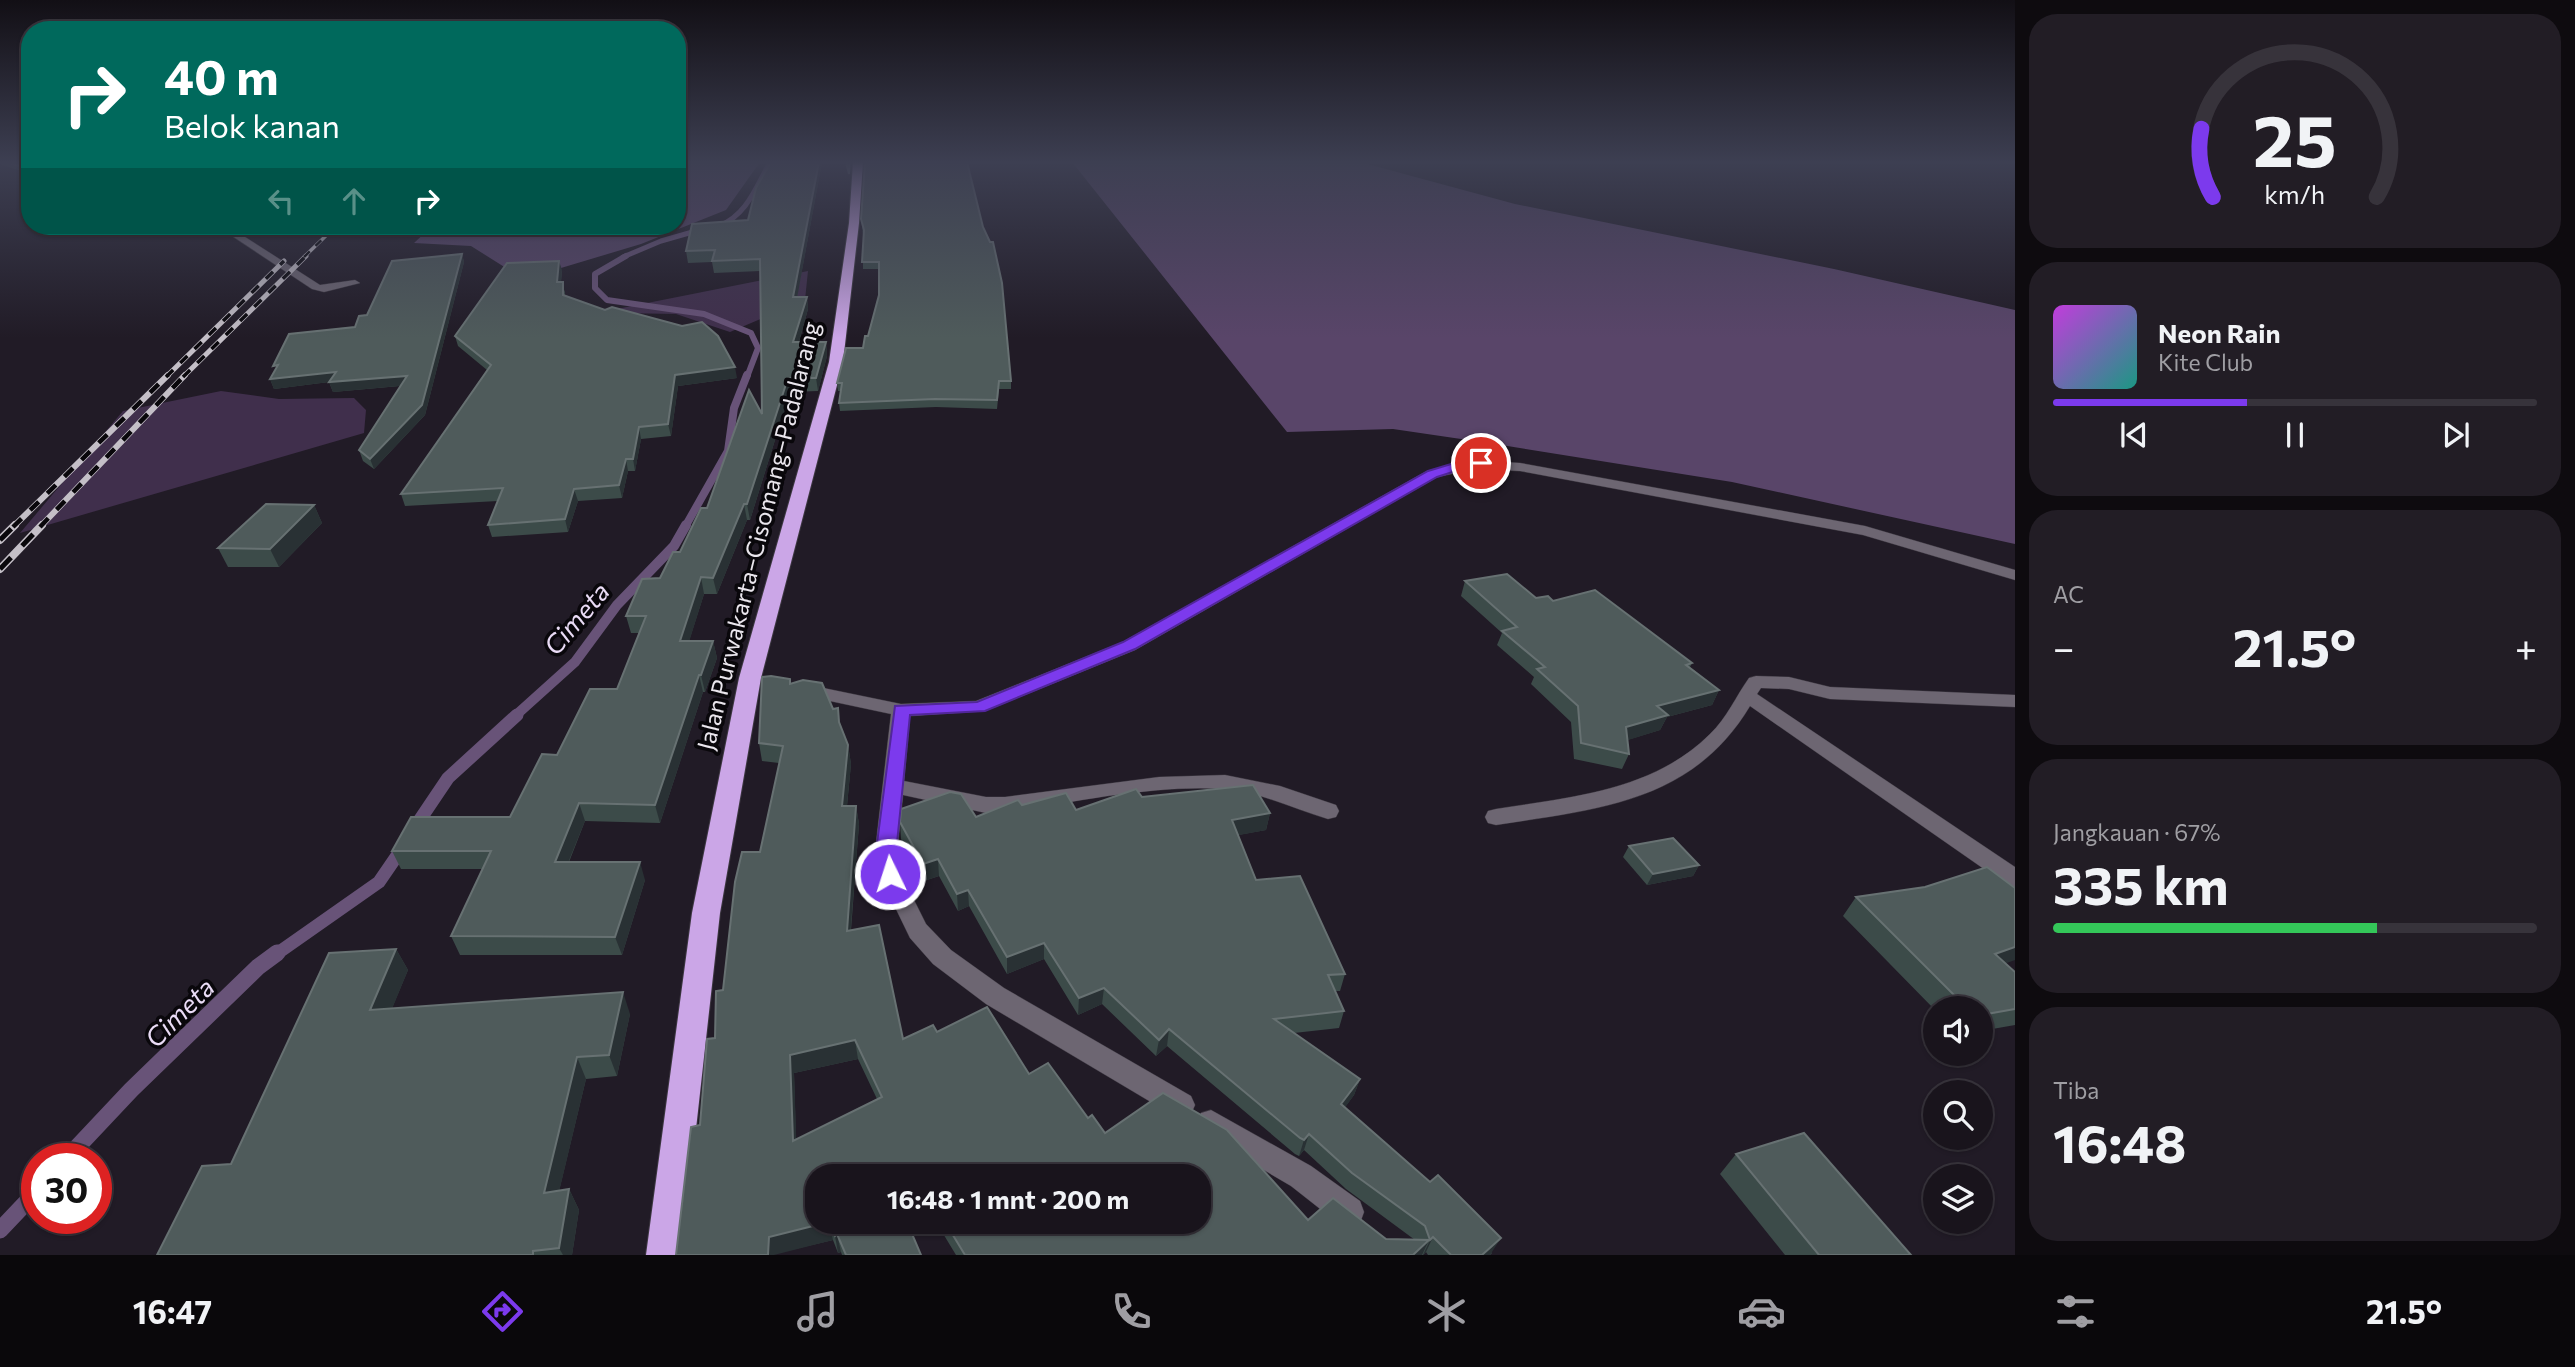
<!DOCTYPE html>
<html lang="id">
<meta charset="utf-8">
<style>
body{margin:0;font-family:Commissioner,sans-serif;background:#221d25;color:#f1f3f6;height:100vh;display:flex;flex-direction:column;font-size:26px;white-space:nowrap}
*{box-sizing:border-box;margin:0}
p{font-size:23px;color:#9f9ea3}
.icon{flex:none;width:38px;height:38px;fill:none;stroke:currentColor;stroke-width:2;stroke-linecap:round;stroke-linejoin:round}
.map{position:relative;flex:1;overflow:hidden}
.side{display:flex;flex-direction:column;gap:14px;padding:14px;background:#0e0b0f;width:560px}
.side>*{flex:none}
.hud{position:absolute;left:21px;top:21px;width:665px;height:214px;border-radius:28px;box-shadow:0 2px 5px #0004,0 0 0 2px #37333b;background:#00695c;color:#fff;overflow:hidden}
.fabs{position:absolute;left:1923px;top:996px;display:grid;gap:14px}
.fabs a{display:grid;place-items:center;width:70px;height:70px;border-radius:50%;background:#19141c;box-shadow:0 2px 5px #0004,0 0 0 2px #37333b;font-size:35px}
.speed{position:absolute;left:21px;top:1143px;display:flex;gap:14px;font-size:35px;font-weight:700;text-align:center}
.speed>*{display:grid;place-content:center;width:91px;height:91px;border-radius:50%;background:#19141c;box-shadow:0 2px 5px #0004,0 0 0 2px #37333b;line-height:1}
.speed .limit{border:10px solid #d22;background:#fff;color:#111}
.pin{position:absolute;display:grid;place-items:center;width:60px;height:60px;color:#fff;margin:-30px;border:4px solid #fff;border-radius:50%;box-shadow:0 2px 7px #0007}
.me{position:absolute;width:77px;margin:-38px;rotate:356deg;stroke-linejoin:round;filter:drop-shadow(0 0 5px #0008)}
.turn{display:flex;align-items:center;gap:24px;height:147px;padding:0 28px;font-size:32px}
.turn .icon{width:91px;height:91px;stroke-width:2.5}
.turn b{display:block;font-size:49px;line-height:60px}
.lanes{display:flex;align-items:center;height:66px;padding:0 28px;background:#0003;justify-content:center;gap:35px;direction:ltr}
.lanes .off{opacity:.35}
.big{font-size:52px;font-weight:700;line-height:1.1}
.side .widget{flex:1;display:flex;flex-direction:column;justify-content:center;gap:10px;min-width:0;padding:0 24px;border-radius:28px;background:#221d25}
.side .dial{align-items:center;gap:0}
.dial svg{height:182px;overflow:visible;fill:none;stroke:#37333b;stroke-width:7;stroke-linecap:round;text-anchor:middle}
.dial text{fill:#f1f3f6;stroke:none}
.song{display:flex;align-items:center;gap:21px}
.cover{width:84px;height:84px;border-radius:10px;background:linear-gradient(135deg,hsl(290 70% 55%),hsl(170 70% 35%))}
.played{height:7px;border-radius:4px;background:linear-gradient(90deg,#7c3aed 40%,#37333b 40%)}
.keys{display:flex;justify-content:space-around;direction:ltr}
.heat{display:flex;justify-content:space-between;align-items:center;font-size:38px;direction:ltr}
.charge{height:10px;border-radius:5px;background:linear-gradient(90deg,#34c759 67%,#37333b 0)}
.trip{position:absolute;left:805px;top:1164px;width:406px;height:70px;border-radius:28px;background:#19141c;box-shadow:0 2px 5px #0004,0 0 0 2px #37333b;font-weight:700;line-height:70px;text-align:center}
.tabs{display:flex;height:112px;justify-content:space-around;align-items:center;background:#0a080b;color:#9f9ea3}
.tabs .icon{width:49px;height:49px}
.tabs .selected{color:#7c3aed}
.tabs b{font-size:32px;color:#f1f3f6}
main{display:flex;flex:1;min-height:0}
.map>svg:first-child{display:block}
.green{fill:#402f4c}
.forest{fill:#594569}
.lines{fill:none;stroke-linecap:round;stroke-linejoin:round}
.stream-far5{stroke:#685378;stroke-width:5}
.stream-far4{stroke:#685378;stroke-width:6}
.stream-far3{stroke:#685378;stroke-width:8}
.stream-far2{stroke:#685378;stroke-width:10}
.stream-far1{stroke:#685378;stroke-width:13}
.stream{stroke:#685378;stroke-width:17}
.street-casing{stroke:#3c3740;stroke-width:1}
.highway-casing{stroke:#3c3740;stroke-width:2}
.street{fill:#6d6672;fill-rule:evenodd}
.highway{fill:#cba6e7;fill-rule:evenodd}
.rail-far3-casing{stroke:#c4bfc7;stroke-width:3.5}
.rail-far2-casing{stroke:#c4bfc7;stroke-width:5}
.rail-far1-casing{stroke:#c4bfc7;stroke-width:6}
.rail-casing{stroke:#c4bfc7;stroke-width:8}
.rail-far3{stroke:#09070b;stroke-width:2.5;stroke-dasharray:8;stroke-linecap:butt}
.rail-far2{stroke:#09070b;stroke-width:3.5;stroke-dasharray:10;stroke-linecap:butt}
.rail-far1{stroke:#09070b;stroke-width:4.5;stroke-dasharray:12;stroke-linecap:butt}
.rail{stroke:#09070b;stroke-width:5;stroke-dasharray:16;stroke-linecap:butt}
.wall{fill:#3c4b49;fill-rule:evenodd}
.shaded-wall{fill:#293134}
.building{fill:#4f5b5b;stroke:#677172;stroke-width:2;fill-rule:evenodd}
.route{fill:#7c3aed;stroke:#51269a;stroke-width:2}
.labels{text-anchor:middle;stroke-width:7;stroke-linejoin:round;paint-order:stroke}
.street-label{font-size:24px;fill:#eae6ed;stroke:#09070b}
.water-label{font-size:26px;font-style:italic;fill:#eadcf6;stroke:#09070b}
</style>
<main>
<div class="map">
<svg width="2015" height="1255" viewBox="0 0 2015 1255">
<rect width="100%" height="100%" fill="#211b26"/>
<g class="green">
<path d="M808,271L805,300L730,332L676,314L620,313L612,310Z"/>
<path d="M221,391L279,399L354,398L366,410L364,433L20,533L123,411Z"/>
</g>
<g class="forest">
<path d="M677,162H760L726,210L641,244L561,268H506L471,246L414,243L432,226H677Z"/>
<path d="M1072,162H1360L1515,204L1834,269L2015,310V544L1732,482L1495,444L1393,429L1287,432Z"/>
</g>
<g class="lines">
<g class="stream-far5">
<path d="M719,226C747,215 756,187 770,162"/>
<path d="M623,257L661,241L703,229"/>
</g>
<path class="stream-far4" d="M626,256L595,274V288L607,300L704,314L751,333L758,348L747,377"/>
<path class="stream-far3" d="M685,527L728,451L734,408L747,375"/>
<path class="stream-far2" d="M515,716L575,662L617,605L674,546L686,525"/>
<g class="stream-far1">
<path d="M415,827L448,778L517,715"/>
<path d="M275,955L379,882L403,847"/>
</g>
<g class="stream">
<path d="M67,1158L131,1090L258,967L277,953"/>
<path d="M0,1230L37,1191"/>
</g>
<defs>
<g id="street">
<path d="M217,226H228L320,285L355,280L360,283L324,292L312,289Z"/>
<path d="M1486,461L1520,463L1865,526L2015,570V580L1863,535L1520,471L1476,469L1437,477L1135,650L985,711L910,716L904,781L986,797H1005L1159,777L1225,775L1280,786L1336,805L1339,811L1336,817L1328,819C1294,809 1260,792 1225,789C1158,784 1071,802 1005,813H986L903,795L898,843L901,874L926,924L951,950L1004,988L1191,1096L1195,1105L1191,1114L1181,1118L1171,1114L986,1004L933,964L910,938L879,874L876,843L891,714L797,694L795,690L797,686L804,684L901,704L976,701L1123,642L1427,471L1454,464Z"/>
<path d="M1756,676L1789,677L1830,687L2015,695V707L1830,699L1789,689L1761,688L1757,694L2015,867V888L2007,885L1750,706C1692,803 1597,809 1496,825L1488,823L1485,817L1488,811L1496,809C1571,797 1653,791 1710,734C1727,718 1736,696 1749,678Z"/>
<path d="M1211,1110L1311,1166L1360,1201L1364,1212L1360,1223L1349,1227L1338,1223L1291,1186L1201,1133L1197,1123L1201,1113Z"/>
</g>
<path id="highway" d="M853,162H863L859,223L843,362L761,678L720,913L682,1255H646L692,913L739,678L829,362L849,223Z"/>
</defs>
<use href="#street" class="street-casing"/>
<use href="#highway" class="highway-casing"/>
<use href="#street" class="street"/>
<use href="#highway" class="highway"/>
<defs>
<path id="rail-far3" d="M304,257L336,226"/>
<g id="rail-far2">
<path d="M166,377L284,261"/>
<path d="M183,377L306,256"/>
</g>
<g id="rail-far1">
<path d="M13,527L168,375"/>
<path d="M40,527L185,375"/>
</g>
<g id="rail">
<path d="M0,540L15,525"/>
<path d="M0,569L42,525"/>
</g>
</defs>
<use href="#rail-far3" class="rail-far3-casing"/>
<use href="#rail-far2" class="rail-far2-casing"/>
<use href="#rail-far1" class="rail-far1-casing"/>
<use href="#rail" class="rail-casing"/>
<use href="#rail-far3" class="rail-far3"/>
<use href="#rail-far2" class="rail-far2"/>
<use href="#rail-far1" class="rail-far1"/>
<use href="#rail" class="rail"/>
</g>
<g class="wall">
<path d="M0,162H30V174L0,164Z"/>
<path d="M771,162H822L797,297H807L808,309L799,342H826L827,356L818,391L790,392L750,520H747L717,594H704L689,641H713L717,658L705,692H703L660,823L585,821L569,862L645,880L622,955H460L451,936L482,869H401L392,851L510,817L557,755L617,689L639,633H631L626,616L660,578L680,552L762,414L760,271L714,273L712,262L688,263L686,251L748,220Z"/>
<path d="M861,219L1011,381V389H999L997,409L936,407L840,411L839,403L841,391H838L837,383L863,348L868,336L879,295V269H863V234Z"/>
<path d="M462,254L464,262L425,415L374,469L363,461L359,450L400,386L333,392L329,382L274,389L270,379L275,371L355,327L367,315Z"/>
<path d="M562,270L561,282L565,292V296L737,378L678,386L671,436L641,439L635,471H628L622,498L578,501L568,532L492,537L488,525L498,501L405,506L401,494L487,370L458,346L455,336Z"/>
<path d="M314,505L322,523L279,567H228L218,548Z"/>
<path d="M1465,581L1536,598L1553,601L1692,663L1690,667L1719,690L1712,705L1667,717L1660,730L1627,740L1629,754L1622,769L1574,759L1571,722L1531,684L1534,677L1497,645L1502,633L1461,596Z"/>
<path d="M790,683L840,725L848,745L851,764L847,806H856L859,824L851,930L903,1039L937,1032L1029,1074L1088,1118L1105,1133L1308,1220L1386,1239L1415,1240L1346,1189L1304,1150L1299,1156L1295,1154L1167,1046L1156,1056L1102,1004L1078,1015L1044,959L1007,974L969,906L958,911L939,876L924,881L901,839L900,822L976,817L1022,805L1076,810L1142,797L1270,813L1266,830L1238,835L1256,880L1345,974L1340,991H1335L1344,1011L1339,1028L1294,1033L1360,1079L1354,1095L1345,1107L1492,1253L1490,1255H1428L1426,1252L1423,1255H956L936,1222H1199V1176H817L907,1222L921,1255H842L841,1252L838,1253L833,1240L774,1254L700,1125L723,990L760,852L779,763L762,761L759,743ZM858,1059L877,1099L796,1140L794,1073Z"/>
<path d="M1629,846L1699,865L1693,876L1647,885L1623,857Z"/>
<path d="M1856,897L2005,963L2015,972V1025L1981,1031V1008H1936V1011L1843,916Z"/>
<path d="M396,949L408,970L392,1008L630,1014L617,1076L586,1079L559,1191L569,1189L579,1210L572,1255H157L231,1164Z"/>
<path d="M1736,1154L1911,1255H1785L1720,1174Z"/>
</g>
<g class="shaded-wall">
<path d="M819,162H822L795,309L793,297Z"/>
<path d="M462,254L464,262L425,415L374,469L370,459Z"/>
<path d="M559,261L562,270L560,292L557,282Z"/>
<path d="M807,297L808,309L795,356L793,342Z"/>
<path d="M826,342L827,356L818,391L816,378Z"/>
<path d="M735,367L737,378L678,386L671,436L668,424L675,375Z"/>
<path d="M336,372L407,376L410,385L333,392L329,382L274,389L270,379Z"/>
<path d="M788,378L790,392L750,520L747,504Z"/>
<path d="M639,427L641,439L635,471L633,459Z"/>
<path d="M626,459L628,471L622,498L619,485Z"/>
<path d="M574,489L578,501L568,532L565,519Z"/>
<path d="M744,504L747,520L717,594L713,578Z"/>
<path d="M314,505L322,523L279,567L270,549Z"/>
<path d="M701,577L704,594L684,658L680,641Z"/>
<path d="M713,641L717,658L705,692L701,675Z"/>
<path d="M699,675L703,692L660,823L655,805Z"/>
<path d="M1719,690L1712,705L1667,717L1660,730L1619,743L1626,727L1657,706Z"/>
<path d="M848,745L851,764L845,825L842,806Z"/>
<path d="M579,803L585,821L561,880L555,862Z"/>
<path d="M856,806L859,824L849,950L847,931Z"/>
<path d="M1270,813L1266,830L1229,837L1232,820Z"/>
<path d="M938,859L939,876L924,881L923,864Z"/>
<path d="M640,862L645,880L622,955L615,937Z"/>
<path d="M1699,865L1693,876L1647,885L1653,874Z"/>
<path d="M968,890L969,906L958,911L957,894Z"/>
<path d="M1044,943V959L1007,974V957Z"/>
<path d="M2015,947V960L1979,973L1995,954Z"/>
<path d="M396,949L408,970L383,1031L370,1010Z"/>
<path d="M1104,988L1102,1004L1078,1015L1079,998Z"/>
<path d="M623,992L630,1014L617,1076L609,1055Z"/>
<path d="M1169,1029L1167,1046L1156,1056L1159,1040Z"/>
<path d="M855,1040L858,1059L794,1073L797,1160L793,1141L790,1055Z"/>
<path d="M577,1057L586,1079L554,1213L544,1193Z"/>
<path d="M1360,1079L1354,1095L1336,1120L1341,1104Z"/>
<path d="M1309,1134L1304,1150L1299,1156L1304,1140Z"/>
<path d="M569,1189L579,1210L572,1255H563L559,1248Z"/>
<path d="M829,1222L833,1240L774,1255H768L769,1237Z"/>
<path d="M837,1234L841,1252L838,1253L835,1236Z"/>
<path d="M1433,1237L1426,1252L1423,1255L1430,1240Z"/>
<path d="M1501,1238L1490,1255H1482Z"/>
<path d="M1429,1240L1422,1255H1413Z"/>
</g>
<g class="building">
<path d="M8,162H29L30,170Z"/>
<path d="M771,162H819L793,297H807L793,342H826L816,378H788L747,504H744L713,578L701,577L680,641H713L701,675H699L655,805L579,803L555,862H640L615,937L451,936L491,851H392L411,817H510L542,754L557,755L590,689H617L646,616H626L642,579L660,578L673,552H680L701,508H707L749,390L762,414L760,259L712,261L715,250L686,251L692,224L748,220L756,188Z"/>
<path d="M846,162H850L849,174Z"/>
<path d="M865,162H967L983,227L990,242H993L1002,283L1011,381H999L997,400L935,399L839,403L842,383H837L846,348H863L865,336H868L879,295V262H862L864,230L861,219Z"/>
<path d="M462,254L422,405L370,459L359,450L407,376L329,382L336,372L270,379L278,365L273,366L289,334L355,327L359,316L367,315L392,261Z"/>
<path d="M559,261L557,282H563V295L605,310L612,307L682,326L702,322L718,336L735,367L675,375L668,424L639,427L633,459H626L619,485L574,489L565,519L488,525L503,488L401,494L491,365L455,336L507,263Z"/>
<path d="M266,504L314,505L270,549L218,548Z"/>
<path d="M1507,574L1536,598L1548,596L1553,601L1595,590L1692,663L1686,665L1719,690L1657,706L1668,715L1626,727L1629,754L1581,743L1578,706L1537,669L1545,667L1502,631L1517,627L1465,581Z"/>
<path d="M771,676L790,679V684L803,680L822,683L833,709L838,708L839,722L848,745L842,806H856L847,931L879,925L903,1039L933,1025L937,1032L987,1007L1029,1074L1048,1063L1088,1118L1092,1115L1105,1133L1163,1093L1227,1130L1308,1220L1333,1198L1386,1239L1429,1240L1413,1255H965L945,1222H1199V1176H817V1222H907L921,1255H846L837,1234L835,1236L829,1222L769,1237L768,1255H676L691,1127L700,1125L707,1039L715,1038L716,991L723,990L735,882L742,852H760L783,746L759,743L762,677ZM855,1040L882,1097L793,1141L790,1055Z"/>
<path d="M1253,785L1270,813L1232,820L1256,880L1300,876L1345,974L1328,975L1344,1011L1274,1019L1360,1079L1341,1104L1430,1182L1438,1175L1501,1238L1482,1255H1451L1433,1237L1430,1240L1425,1226L1352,1173L1309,1134L1304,1140L1300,1138L1169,1029L1159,1040L1104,988L1079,998L1044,943L1007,957L968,890L957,894L938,859L923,864L900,822L901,809L950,792L961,794L976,817L1018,800L1022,805L1066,793L1076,810L1136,789L1142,797Z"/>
<path d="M1673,838L1699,865L1653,874L1629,846Z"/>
<path d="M1987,867L2015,888V947L1995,954L2015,972V1009L1981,1015V1008H1967L1856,897L1925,887Z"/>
<path d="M396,949L370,1010L623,992L609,1055L577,1057L544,1193L569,1189L559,1248L533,1251V1255H157L202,1166L231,1164L329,953Z"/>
<path d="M1804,1133L1911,1255H1819L1736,1154Z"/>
</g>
<linearGradient id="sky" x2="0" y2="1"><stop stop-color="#120f15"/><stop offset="0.48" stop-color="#3d3f52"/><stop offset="1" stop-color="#3d3f52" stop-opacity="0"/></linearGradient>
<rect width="2015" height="338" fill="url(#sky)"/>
<path class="route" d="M1481,459L1485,461V466L1462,469L1437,477L1135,649L985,711L910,715L897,843L900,874L897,879L890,882L882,879L879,874L877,843L895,706L977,702L1123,642L1428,471L1461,461Z"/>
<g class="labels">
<g class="street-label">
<text transform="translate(759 536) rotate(-76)" y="8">Jalan Purwakarta–Cisomang–Padalarang</text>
</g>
<g class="water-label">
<text transform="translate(577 619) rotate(-50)" y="9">Cimeta</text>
<text transform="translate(180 1013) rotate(-45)" y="9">Cimeta</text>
</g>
</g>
</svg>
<div class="fabs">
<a><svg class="icon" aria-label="sound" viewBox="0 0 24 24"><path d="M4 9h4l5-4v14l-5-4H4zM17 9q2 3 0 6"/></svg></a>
<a><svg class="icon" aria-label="search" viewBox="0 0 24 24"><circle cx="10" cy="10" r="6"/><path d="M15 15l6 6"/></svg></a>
<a><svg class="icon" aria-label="layers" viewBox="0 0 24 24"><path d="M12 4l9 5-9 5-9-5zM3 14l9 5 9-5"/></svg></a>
</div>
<div class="speed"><div class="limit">30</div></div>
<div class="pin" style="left:1481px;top:463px;background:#d93025"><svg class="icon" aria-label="arrive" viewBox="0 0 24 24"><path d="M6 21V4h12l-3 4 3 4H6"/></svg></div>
<svg class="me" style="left:890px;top:874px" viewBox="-20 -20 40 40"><circle r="17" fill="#7c3aed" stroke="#fff" stroke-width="3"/><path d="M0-11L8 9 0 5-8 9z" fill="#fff"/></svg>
<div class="trip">16:48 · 1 mnt · 200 m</div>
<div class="hud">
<div class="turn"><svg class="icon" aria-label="right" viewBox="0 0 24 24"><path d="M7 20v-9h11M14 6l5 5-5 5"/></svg><div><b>40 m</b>Belok kanan</div></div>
<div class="lanes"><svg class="icon off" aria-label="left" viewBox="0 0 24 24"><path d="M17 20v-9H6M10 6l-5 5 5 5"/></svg><svg class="icon off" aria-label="ahead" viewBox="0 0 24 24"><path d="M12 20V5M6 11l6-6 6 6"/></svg><svg class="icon" aria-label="right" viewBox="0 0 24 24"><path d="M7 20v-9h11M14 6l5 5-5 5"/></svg></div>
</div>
</div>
<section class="side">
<div class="widget dial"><svg viewBox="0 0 100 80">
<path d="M14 69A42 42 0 1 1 86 69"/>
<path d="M14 69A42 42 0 0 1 9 39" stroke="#7c3aed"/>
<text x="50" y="56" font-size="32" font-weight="700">25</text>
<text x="50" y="72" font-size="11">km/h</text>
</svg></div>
<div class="widget">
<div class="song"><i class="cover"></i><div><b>Neon Rain</b><p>Kite Club</p></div></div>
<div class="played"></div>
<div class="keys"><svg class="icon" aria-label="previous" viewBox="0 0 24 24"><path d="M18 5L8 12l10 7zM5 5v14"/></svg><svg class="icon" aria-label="pause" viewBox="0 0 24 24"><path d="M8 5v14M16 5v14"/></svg><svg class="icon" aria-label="next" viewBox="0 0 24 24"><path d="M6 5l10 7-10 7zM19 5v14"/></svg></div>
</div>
<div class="widget"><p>AC</p>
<div class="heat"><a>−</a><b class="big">21.5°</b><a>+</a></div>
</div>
<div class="widget"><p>Jangkauan · 67%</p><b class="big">335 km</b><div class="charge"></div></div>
<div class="widget"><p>Tiba</p><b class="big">16:48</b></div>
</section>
</main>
<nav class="tabs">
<b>16:47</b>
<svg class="icon selected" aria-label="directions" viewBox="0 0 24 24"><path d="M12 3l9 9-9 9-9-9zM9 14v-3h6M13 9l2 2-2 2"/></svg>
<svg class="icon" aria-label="music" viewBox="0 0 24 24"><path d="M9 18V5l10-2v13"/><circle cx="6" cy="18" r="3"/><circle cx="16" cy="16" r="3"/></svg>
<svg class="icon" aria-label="phone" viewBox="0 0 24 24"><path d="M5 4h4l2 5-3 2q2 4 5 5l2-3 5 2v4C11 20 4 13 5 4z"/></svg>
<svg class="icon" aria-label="climate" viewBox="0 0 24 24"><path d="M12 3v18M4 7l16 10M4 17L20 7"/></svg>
<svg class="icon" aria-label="car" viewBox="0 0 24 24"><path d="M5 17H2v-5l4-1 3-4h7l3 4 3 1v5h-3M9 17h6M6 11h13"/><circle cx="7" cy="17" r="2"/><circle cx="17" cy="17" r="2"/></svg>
<svg class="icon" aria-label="filters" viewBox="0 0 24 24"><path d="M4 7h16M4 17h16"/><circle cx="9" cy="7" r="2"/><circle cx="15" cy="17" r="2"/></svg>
<b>21.5°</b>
</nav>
